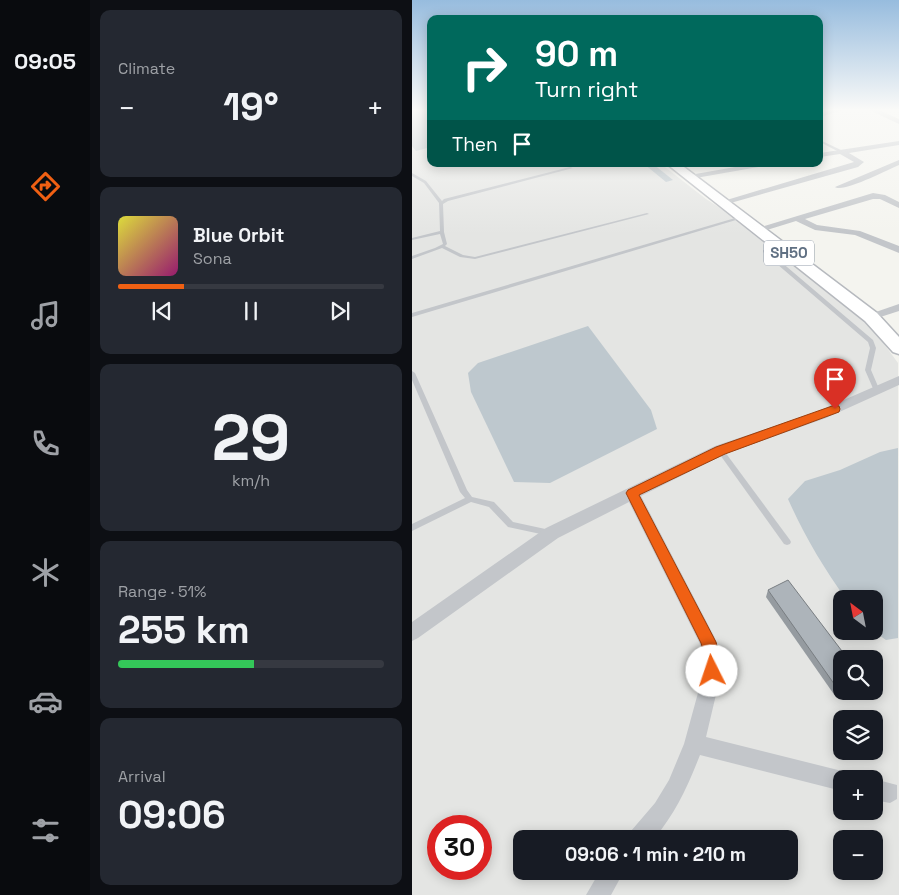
<!DOCTYPE html>
<meta charset="utf-8">
<style>
body{margin:0;font-family:"Space Grotesk",sans-serif;background:#242831;color:#f1f3f6;height:100vh;display:flex;flex-direction:column;font-size:19px;white-space:nowrap}
*{box-sizing:border-box;margin:0}
p{font-size:16px;color:#9ea1a6}
.icon{flex:none;width:28px;height:28px;fill:none;stroke:currentColor;stroke-width:2;stroke-linecap:round;stroke-linejoin:round}
.map{position:relative;flex:1;overflow:hidden}
.details{display:flex;flex-direction:column;gap:10px;padding:10px;background:#0d0f14;width:322px}
.details>*{flex:none}
.top-card{position:absolute;left:15px;top:15px;width:396px;height:152px;border-radius:10px;box-shadow:0 2px 12px #0003;background:#00695c;color:#fff;overflow:hidden}
.needle{width:32px;rotate:328deg}
.fabs{position:absolute;left:421px;top:590px;display:grid;gap:10px}
.fabs a{display:grid;place-items:center;width:50px;height:50px;border-radius:10px;background:#171b24;box-shadow:0 2px 12px #0003;font-size:25px}
.speed{position:absolute;left:15px;top:815px;display:flex;gap:10px;font-size:25px;font-weight:700;text-align:center}
.speed>*{display:grid;place-content:center;width:65px;height:65px;border-radius:50%;background:#171b24;box-shadow:0 2px 12px #0003;line-height:1}
.speed .limit{border:8px solid #d22;background:#fff;color:#111}
.pin{position:absolute;display:grid;place-items:center;width:42px;height:42px;color:#fff;margin:-51px -21px;border-radius:50% 50% 50% 0;rotate:-45deg;box-shadow:0 0 5px #0007}
.pin .icon{rotate:45deg}
.me{position:absolute;width:55px;margin:-28px;rotate:356deg;stroke-linejoin:round;filter:drop-shadow(0 0 4px #0008)}
.turn{display:flex;align-items:center;gap:18px;height:105px;padding:0 25px;font-size:22px}
.turn .icon{width:65px;height:65px;stroke-width:2.5}
.turn b{display:block;font-size:35px;line-height:42px}
.then{display:flex;align-items:center;height:48px;padding:0 25px;background:#0003;gap:10px;font-size:19px}
.big{font-size:38px;font-weight:800;line-height:1.1}
.details .widget{flex:1;display:flex;flex-direction:column;justify-content:center;gap:8px;min-width:0;padding:0 18px;border-radius:10px;background:#242831}
.details .dial{align-items:center;gap:0}
.dial b{font-size:65px;line-height:1}
.song{display:flex;align-items:center;gap:15px}
.cover{width:60px;height:60px;border-radius:8px;background:linear-gradient(135deg,hsl(60 70% 55%),hsl(320 70% 35%))}
.played{height:5px;border-radius:2px;background:linear-gradient(90deg,#f06013 25%,#363941 25%)}
.keys{display:flex;justify-content:space-around;direction:ltr}
.heat{display:flex;justify-content:space-between;align-items:center;font-size:28px;direction:ltr}
.charge{height:8px;border-radius:4px;background:linear-gradient(90deg,#34c759 51%,#363941 0)}
.trip{position:absolute;left:101px;top:830px;width:285px;height:50px;border-radius:10px;background:#171b24;box-shadow:0 2px 12px #0003;font-weight:800;line-height:50px;text-align:center}
main{display:flex;flex:1;min-height:0}
.tab-bar{display:flex;flex-direction:column;width:90px;justify-content:space-around;align-items:center;background:#090b0e;color:#9ea1a6}
.tab-bar .icon{width:35px;height:35px}
.tab-bar .active{color:#f06013}
.tab-bar b{font-size:22px;color:#f1f3f6}
.map>svg:first-child{display:block}
.built{fill:#e4e5e3;fill-rule:evenodd}
.water{fill:#bec8ce}
.lines{fill:none;stroke-linecap:round;stroke-linejoin:round}
.canal{fill:#bec8ce;fill-rule:evenodd}
.primary-casing{stroke:#b6b9be;stroke-width:3}
.service{fill:#c3c6ca;fill-rule:evenodd}
.minor{fill:#c3c6ca;fill-rule:evenodd}
.primary{fill:#fff;fill-rule:evenodd}
.wall{fill:#959ba0}
.shaded-wall{fill:#797e82}
.building{fill:#adb4ba;stroke:#797e82}
.route{fill:#f06013;stroke:#9c3e0c}
.labels{text-anchor:middle;stroke-width:5;stroke-linejoin:round;paint-order:stroke}
.shield{fill:#fff;stroke:#909ba8;stroke-width:1}
.shield-label{font-size:15px;font-weight:bold;fill:#607083}
</style>
<main>
<nav class="tab-bar">
<b>09:05</b>
<svg class="icon active" aria-label="directions" viewBox="0 0 24 24"><path d="M12 3l9 9-9 9-9-9zM9 14v-3h6M13 9l2 2-2 2"/></svg>
<svg class="icon" aria-label="music" viewBox="0 0 24 24"><path d="M9 18V5l10-2v13"/><circle cx="6" cy="18" r="3"/><circle cx="16" cy="16" r="3"/></svg>
<svg class="icon" aria-label="phone" viewBox="0 0 24 24"><path d="M5 4h4l2 5-3 2q2 4 5 5l2-3 5 2v4C11 20 4 13 5 4z"/></svg>
<svg class="icon" aria-label="climate" viewBox="0 0 24 24"><path d="M12 3v18M4 7l16 10M4 17L20 7"/></svg>
<svg class="icon" aria-label="car" viewBox="0 0 24 24"><path d="M5 17H2v-5l4-1 3-4h7l3 4 3 1v5h-3M9 17h6M6 11h13"/><circle cx="7" cy="17" r="2"/><circle cx="17" cy="17" r="2"/></svg>
<svg class="icon" aria-label="filters" viewBox="0 0 24 24"><path d="M4 7h16M4 17h16"/><circle cx="9" cy="7" r="2"/><circle cx="15" cy="17" r="2"/></svg>
</nav>
<section class="details">
<div class="widget"><p>Climate</p>
<div class="heat"><a>−</a><b class="big">19°</b><a>+</a></div>
</div>
<div class="widget">
<div class="song"><i class="cover"></i><div><b>Blue Orbit</b><p>Sona</p></div></div>
<div class="played"></div>
<div class="keys"><svg class="icon" aria-label="previous" viewBox="0 0 24 24"><path d="M18 5L8 12l10 7zM5 5v14"/></svg><svg class="icon" aria-label="pause" viewBox="0 0 24 24"><path d="M8 5v14M16 5v14"/></svg><svg class="icon" aria-label="next" viewBox="0 0 24 24"><path d="M6 5l10 7-10 7zM19 5v14"/></svg></div>
</div>
<div class="widget dial"><b>29</b><p>km/h</p></div>
<div class="widget"><p>Range · 51%</p><b class="big">255 km</b><div class="charge"></div></div>
<div class="widget"><p>Arrival</p><b class="big">09:06</b></div>
</section>
<div class="map">
<svg width="487" height="895" viewBox="0 0 487 895">
<rect width="100%" height="100%" fill="#f4f4ef"/>
<path class="built" d="M0,109H19V164H249L294,199L330,222L453,318L486,363L487,895H0ZM430,599H462V631H430ZM430,659H462V691H430ZM430,719H462V751H430ZM430,779H462V811H430ZM26,826H69V869H26ZM110,839H378V871H110ZM430,839H462V871H430Z"/>
<g class="water">
<path d="M0,109H19V147L4,151L0,146Z"/>
<path d="M176,326L239,410L245,429L138,483L102,482L59,392L56,373L66,363Z"/>
<path d="M486,448V638L474,640L461,631H462V599H434C411,567 392,535 376,499L393,481L428,470L468,452Z"/>
</g>
<g class="lines">
<path class="canal" d="M232,164H241L261,180L254,182Z"/>
<defs>
<path id="primary" d="M255,164H268L465,313L487,337V354L481,352L453,321Z"/>
</defs>
<use href="#primary" class="primary-casing"/>
<g class="service">
<path d="M408,140L429,150L430,151L427,152L408,142Z"/>
<path d="M158,167L161,168L36,201L31,204L32,232L35,244L33,246L51,255L63,257L235,213L237,214L63,259L48,257L30,248L0,259V256L23,248L31,244L28,234L0,240V238L28,231L27,203L12,183L0,176V173L14,181L30,201L32,199Z"/>
<path d="M330,216L334,217L0,317V313Z"/>
<path d="M351,250H355L461,340L464,348L459,370L468,391L467,393H463L453,370L458,348L456,342L351,252Z"/>
<path d="M0,371L3,373L55,490L60,497L82,502L101,522L138,530L141,531L142,533L141,535L138,536L96,527L77,507L59,502L0,531V524L53,498L48,492L0,380Z"/>
<path d="M308,447L310,448L378,540L379,542L378,544L375,545L372,544L306,452L305,450L306,448Z"/>
</g>
<g class="minor">
<path d="M423,109H435L408,117V113Z"/>
<path d="M455,109H464L487,119V124Z"/>
<path d="M487,141V145L437,153L452,162L446,167L315,204L308,202L442,162L428,154L408,157V153Z"/>
<path d="M487,160V165C475,170 431,193 423,187Z"/>
<path d="M340,164H356L352,166L278,179L274,177L278,175Z"/>
<path d="M461,193L473,195L487,202V208L468,199H461L393,219L405,225L448,231L487,246V253L443,235L403,230L384,221L348,232L343,229Z"/>
<path d="M487,304V311L459,320L454,317L455,315Z"/>
<path d="M487,376V385L414,418L313,454L229,496L302,636L310,660L307,682L294,737L430,771L437,774L439,779H430V791L288,755C275,788 264,812 242,839H216L219,831L243,803L257,780L272,744L289,682L292,660L288,644L217,502L146,538L6,638L0,641V622L134,528L303,446L404,412Z"/>
<path d="M461,779H462L485,785V799L478,803L462,800Z"/>
<path d="M188,871H212L199,895H174Z"/>
</g>
<use href="#primary" class="primary"/>
</g>
<path class="wall" d="M356,590L430,687L421,693L354,597Z"/>
<path class="shaded-wall" d="M430,685V687L421,693L425,688Z"/>
<path class="building" d="M376,580L436,659H430V685L425,688L356,590Z"/>
<linearGradient id="sky" x2="0" y2="1"><stop stop-color="#97bcde"/><stop offset="0.47" stop-color="#fafaf8"/><stop offset="1" stop-color="#fafaf8" stop-opacity="0"/></linearGradient>
<rect width="487" height="234" fill="url(#sky)"/>
<path class="route" d="M423,405L427,406L428,409L427,412L313,454L227,495L304,642C307,654 310,664 305,676L300,678L294,676L292,671L294,660L289,643L214,493L216,490L304,447Z"/>
<g class="labels">
<rect class="shield" x="352" y="240.5" width="50" height="25" rx="4"/>
<g class="shield-label">
<text x="377" y="258">SH50</text>
</g>
</g>
</svg>
<div class="fabs">
<a><svg class="needle" viewBox="-14 -14 28 28"><path d="M0-13l5 13h-10z" fill="#e53935"/><path d="M0 13l5-13h-10z" fill="#9ea1a6"/></svg></a>
<a><svg class="icon" aria-label="search" viewBox="0 0 24 24"><circle cx="10" cy="10" r="6"/><path d="M15 15l6 6"/></svg></a>
<a><svg class="icon" aria-label="layers" viewBox="0 0 24 24"><path d="M12 4l9 5-9 5-9-5zM3 14l9 5 9-5"/></svg></a>
<a>+</a>
<a>−</a>
</div>
<div class="speed"><div class="limit">30</div></div>
<div class="pin" style="left:423px;top:409px;background:#d93025"><svg class="icon" aria-label="arrive" viewBox="0 0 24 24"><path d="M6 21V4h12l-3 4 3 4H6"/></svg></div>
<svg class="me" style="left:300px;top:671px" viewBox="-20 -20 40 40"><circle r="19" fill="#fff"/><path d="M0-13L10 11 0 6-10 11z" fill="#f06013"/></svg>
<div class="trip">09:06 · 1 min · 210 m</div>
<div class="top-card">
<div class="turn"><svg class="icon" aria-label="right" viewBox="0 0 24 24"><path d="M7 20v-9h11M14 6l5 5-5 5"/></svg><div><b>90 m</b>Turn right</div></div>
<div class="then">Then<svg class="icon" aria-label="arrive" viewBox="0 0 24 24"><path d="M6 21V4h12l-3 4 3 4H6"/></svg></div>
</div>
</div>
</main>
